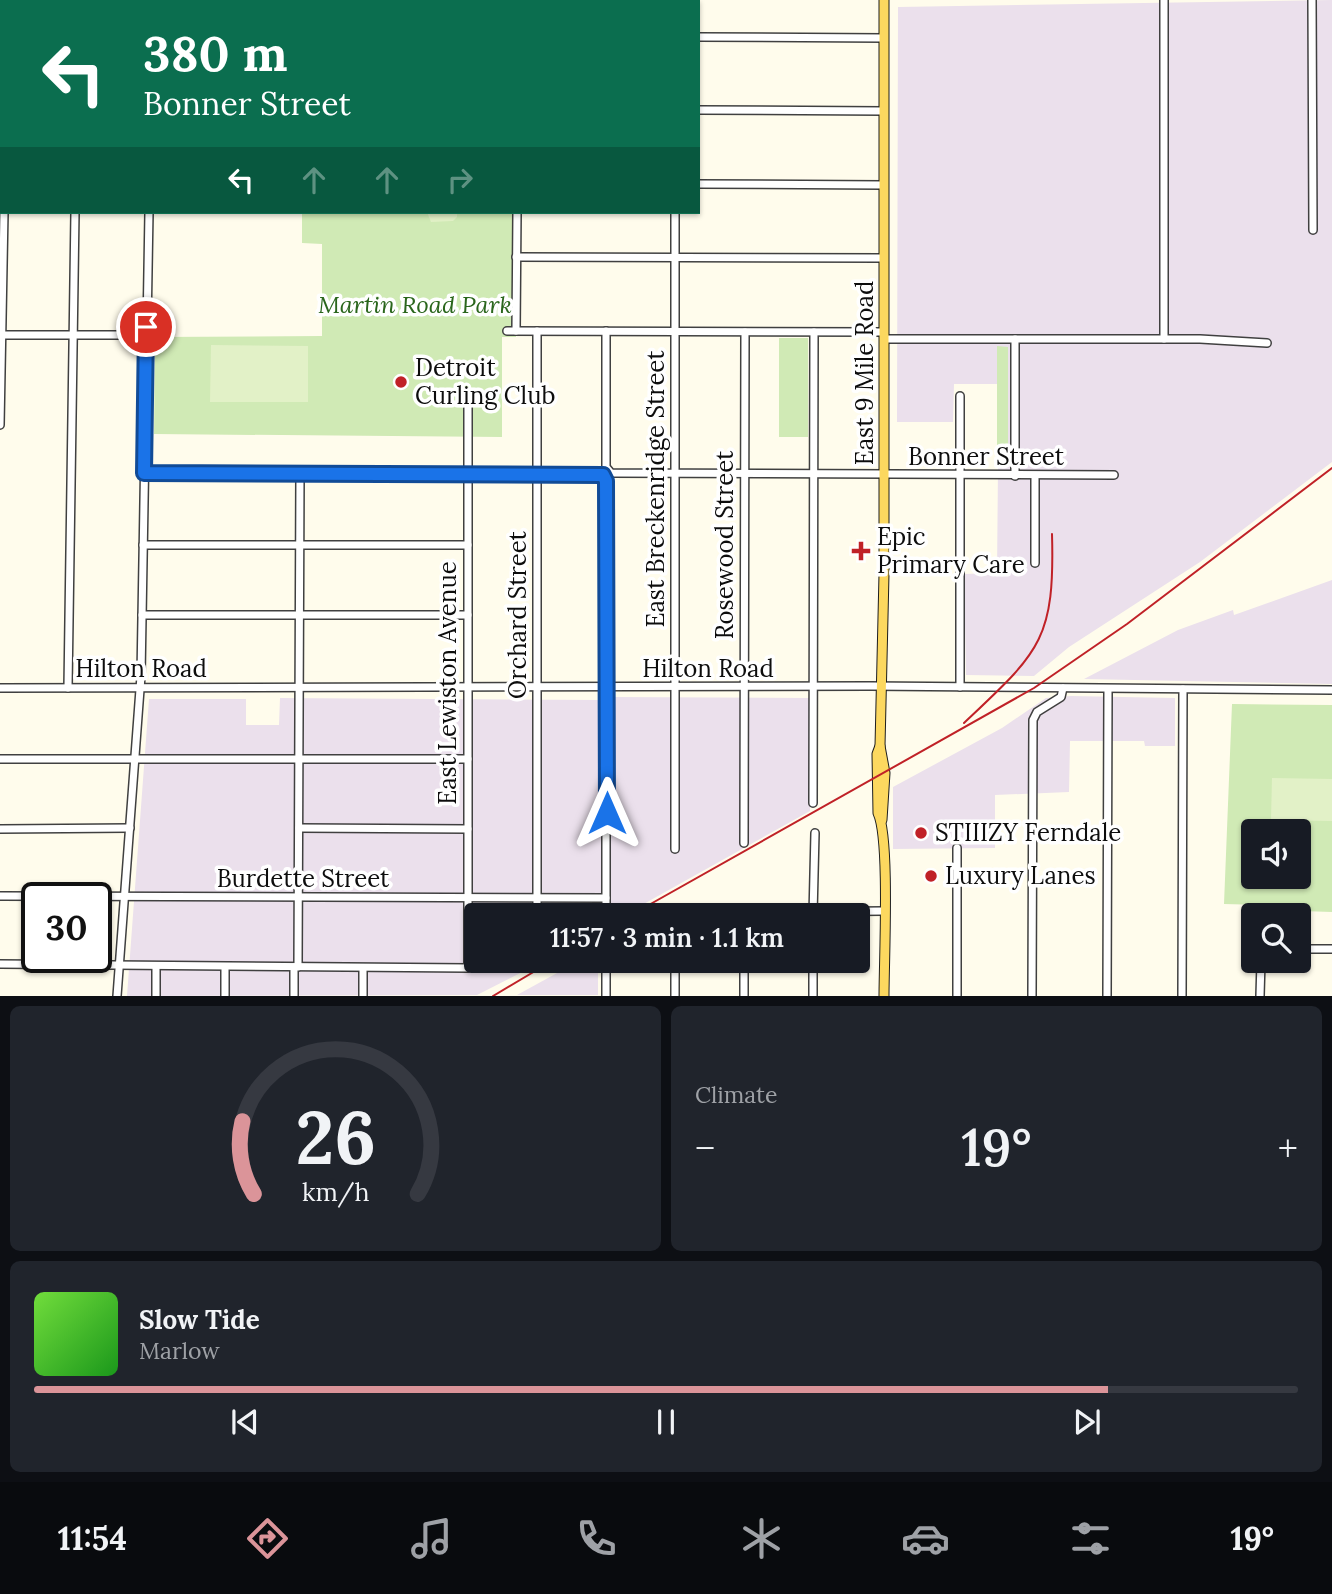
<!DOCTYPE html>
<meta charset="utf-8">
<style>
body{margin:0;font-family:Lora,serif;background:#20242c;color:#f1f3f6;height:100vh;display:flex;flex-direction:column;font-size:26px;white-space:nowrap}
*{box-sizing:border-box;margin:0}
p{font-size:23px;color:#9ea1a6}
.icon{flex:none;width:38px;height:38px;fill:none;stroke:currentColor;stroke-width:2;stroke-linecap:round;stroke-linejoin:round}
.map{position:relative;height:996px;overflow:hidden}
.side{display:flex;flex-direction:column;gap:10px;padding:10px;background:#0d0f14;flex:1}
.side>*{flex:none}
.guide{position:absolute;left:0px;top:0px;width:700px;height:214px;box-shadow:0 2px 5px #0004;background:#0b6e4f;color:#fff;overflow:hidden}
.fabs{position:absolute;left:1241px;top:819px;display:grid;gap:14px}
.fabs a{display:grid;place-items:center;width:70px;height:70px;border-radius:7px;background:#171b24;box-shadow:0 2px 5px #0004;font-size:35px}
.speed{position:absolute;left:21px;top:882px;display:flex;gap:14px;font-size:35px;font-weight:700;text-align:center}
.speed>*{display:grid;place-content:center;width:91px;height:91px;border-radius:50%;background:#171b24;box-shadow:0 2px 5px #0004;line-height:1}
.speed .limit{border:4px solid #111;border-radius:10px;background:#fff;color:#111}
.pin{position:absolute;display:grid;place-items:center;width:60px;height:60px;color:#fff;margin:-30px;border:4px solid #fff;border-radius:50%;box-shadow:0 2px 7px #0007}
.me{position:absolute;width:77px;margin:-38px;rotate:0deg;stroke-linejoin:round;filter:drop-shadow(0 0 5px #0008)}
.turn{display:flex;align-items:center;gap:24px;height:147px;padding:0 28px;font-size:32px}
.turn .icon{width:91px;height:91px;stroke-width:2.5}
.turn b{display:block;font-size:49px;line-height:60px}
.lanes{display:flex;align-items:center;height:66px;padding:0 28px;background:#0003;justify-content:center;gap:35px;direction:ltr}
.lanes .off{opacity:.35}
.big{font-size:52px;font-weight:600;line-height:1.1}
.side .widget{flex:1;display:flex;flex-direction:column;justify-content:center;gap:10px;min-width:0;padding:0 24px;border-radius:10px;background:#20242c}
.side .dial{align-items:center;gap:0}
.dial svg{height:182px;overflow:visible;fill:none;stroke:#363941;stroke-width:7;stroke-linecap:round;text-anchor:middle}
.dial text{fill:#f1f3f6;stroke:none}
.song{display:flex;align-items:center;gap:21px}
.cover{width:84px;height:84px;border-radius:10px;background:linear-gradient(135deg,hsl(100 70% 55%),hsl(120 70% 35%))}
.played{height:7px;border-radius:4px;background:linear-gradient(90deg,#db9499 85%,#363941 85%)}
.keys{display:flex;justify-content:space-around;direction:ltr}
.heat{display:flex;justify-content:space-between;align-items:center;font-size:38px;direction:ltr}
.side .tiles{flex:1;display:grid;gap:10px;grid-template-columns:1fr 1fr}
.widget:last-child{grid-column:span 2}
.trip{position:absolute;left:464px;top:903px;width:406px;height:70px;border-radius:7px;background:#171b24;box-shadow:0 2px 5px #0004;font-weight:600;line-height:70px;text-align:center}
.menu{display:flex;height:112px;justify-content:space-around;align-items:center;background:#090b0e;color:#9ea1a6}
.menu .icon{width:49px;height:49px}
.menu .on{color:#db9499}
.menu b{font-size:32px;color:#f1f3f6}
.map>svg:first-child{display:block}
.industrial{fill:#ebe0ec}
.green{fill:#d0eab5;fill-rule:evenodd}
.pitch{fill:#e2f1c7}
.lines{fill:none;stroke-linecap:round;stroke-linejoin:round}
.minor-casing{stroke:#404040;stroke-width:10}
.major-casing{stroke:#1e1e1e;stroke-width:11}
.minor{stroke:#fff;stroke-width:7}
.major{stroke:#fcd85f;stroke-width:9}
.rail{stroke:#c02127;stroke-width:2}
.route-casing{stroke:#114b97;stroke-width:18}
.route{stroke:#1a73e8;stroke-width:12}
.poi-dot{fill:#c02127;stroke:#fff;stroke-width:2.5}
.labels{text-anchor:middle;stroke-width:7;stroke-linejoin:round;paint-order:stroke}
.park-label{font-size:24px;font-style:italic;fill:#2a661c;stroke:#fff}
.poi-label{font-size:24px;fill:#0d0d0d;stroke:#fff;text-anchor:start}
.street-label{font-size:24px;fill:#0d0d0d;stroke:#fff}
</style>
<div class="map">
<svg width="1332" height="996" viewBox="0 0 1332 996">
<rect width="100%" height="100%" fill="#fffcec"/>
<g class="industrial">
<path d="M1332,0V462L1200,562L1069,647L1034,676L966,675L964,574L997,573L998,467H1008V347H997V384H954L953,422H897L898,7Z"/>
<path d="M1332,580V684L1084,679L1178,630L1233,610L1234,615Z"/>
<path d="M1071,696L1175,698V746H1145L1144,741H1070L1069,792L995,795V848L893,849V787L1002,728L1046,698Z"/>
<path d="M612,697L810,698V811L624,915H476V961H544L477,995L127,996L149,699H246V725H279L280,698L600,700Z"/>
<path d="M579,961H598V995H517Z"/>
</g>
<g class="green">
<path d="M326,0H518L326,2Z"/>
<path d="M302,212H517L516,337H502V437L154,434L155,337L322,336V244L302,243Z"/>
<rect x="779" y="338" width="29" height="99"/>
<path d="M997,346L1008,347V467H997Z"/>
<path d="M1232,704L1332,705V912L1270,910L1262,905L1224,904ZM1253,831H1298V877H1253Z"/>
</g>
<g class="pitch">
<path d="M427,212H457V217L453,221L431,222Z"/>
<path d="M211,345L308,346V402H210Z"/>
<path d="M1272,778L1332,779V821L1271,820Z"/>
</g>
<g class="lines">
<defs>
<g id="minor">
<path d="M1164,0V339"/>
<path d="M1312,0L1313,230"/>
<path d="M7,2V0"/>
<path d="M151,2V0"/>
<path d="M518,2V0"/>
<path d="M675,2V0"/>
<path d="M698,37L884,38"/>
<path d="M698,110L884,111"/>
<path d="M0,159H2"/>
<path d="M698,184L883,185"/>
<path d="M675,212V849"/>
<path d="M516,257L884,258"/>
<path d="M507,331L884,332"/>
<path d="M516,331L517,212"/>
<path d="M537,331V915"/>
<path d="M606,331V467L611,473L1114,475"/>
<path d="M0,335H146"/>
<path d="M884,339H1200L1267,343"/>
<path d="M0,425L4,212"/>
<path d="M144,473L603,475L606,481V915"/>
<path d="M1015,476V339"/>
<path d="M143,545H468"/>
<path d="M1035,563V476"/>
<path d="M142,615H468"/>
<path d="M960,687V396"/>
<path d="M0,688L870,686L1332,690"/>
<path d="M68,688L75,212"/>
<path d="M0,759H468"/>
<path d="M813,803L814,332"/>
<path d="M299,828L468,829"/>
<path d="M0,829L130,828"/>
<path d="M744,843L745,332"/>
<path d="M0,896L606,898"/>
<path d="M677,915L682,913L883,911"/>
<path d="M813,915L815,833"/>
<path d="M1263,915V912"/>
<path d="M1298,949H1332"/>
<path d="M0,964L468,968V398"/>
<path d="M294,967V996"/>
<path d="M298,967L300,473"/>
<path d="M363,968V996"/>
<path d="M117,996L141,676L149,212"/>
<path d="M156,996V967"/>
<path d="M225,996V967"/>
<path d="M606,996V961"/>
<path d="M675,996V961"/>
<path d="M744,996V961"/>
<path d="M813,996V961"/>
<path d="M957,996V848"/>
<path d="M1032,996L1033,720L1037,712L1061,697L1063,688"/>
<path d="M1107,996L1108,689"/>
<path d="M1182,996L1183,689"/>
<path d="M1260,996L1261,961"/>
</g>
<g id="major">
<path d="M880,746L885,773L882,820"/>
<path d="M884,996C884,960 890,839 878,813L877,754L880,746L884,574V0"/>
</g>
</defs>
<use href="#minor" class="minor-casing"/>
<use href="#major" class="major-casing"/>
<use href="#minor" class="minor"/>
<use href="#major" class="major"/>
<g class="rail">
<path d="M964,723C1039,652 1055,641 1052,534"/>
<path d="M631,915L1034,688L1127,624L1332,468"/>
<path d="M493,996L552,961"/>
</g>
</g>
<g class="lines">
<defs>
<path id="route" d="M146,327L144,473L603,475L606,481L607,813"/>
</defs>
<use href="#route" class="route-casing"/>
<use href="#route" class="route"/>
</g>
<g class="poi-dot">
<circle cx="401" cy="382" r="7"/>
<path d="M857.5 540.5h7v7h7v7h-7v7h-7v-7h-7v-7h7z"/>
<circle cx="921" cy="833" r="7"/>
<circle cx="931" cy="876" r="7"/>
</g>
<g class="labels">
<g class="park-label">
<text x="415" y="313">Martin Road Park</text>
</g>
<g class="poi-label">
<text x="415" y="376">Detroit<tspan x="415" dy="28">Curling Club</tspan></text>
<text x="877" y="545">Epic<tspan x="877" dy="28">Primary Care</tspan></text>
<text x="935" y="841">STIIIZY Ferndale</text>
<text x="945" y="884">Luxury Lanes</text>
</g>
<g class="street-label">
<text transform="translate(865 373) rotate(-90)" y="8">East 9 Mile Road</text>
<text x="986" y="465">Bonner Street</text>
<text transform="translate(656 489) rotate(-90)" y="8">East Breckenridge Street</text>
<text transform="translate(725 545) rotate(-90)" y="8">Rosewood Street</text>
<text transform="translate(518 615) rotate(-90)" y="8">Orchard Street</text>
<text x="141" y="677">Hilton Road</text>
<text x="708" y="677">Hilton Road</text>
<text transform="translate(448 683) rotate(-90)" y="8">East Lewiston Avenue</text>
<text x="303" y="887">Burdette Street</text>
</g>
</g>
</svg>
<div class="fabs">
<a><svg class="icon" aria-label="sound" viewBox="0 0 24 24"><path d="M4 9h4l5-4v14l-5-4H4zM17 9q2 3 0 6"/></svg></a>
<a><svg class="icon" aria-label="search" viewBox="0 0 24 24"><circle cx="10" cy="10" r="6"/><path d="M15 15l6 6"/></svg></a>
</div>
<div class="speed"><div class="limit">30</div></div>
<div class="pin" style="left:146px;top:327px;background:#d93025"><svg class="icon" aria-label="arrive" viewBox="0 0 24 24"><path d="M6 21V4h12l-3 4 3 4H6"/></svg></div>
<svg class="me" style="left:607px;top:813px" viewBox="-20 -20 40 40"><path d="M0-17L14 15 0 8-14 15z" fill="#1a73e8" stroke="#fff" stroke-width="4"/></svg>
<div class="trip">11:57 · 3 min · 1.1 km</div>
<div class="guide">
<div class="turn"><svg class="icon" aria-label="left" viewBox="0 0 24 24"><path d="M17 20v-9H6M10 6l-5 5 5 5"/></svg><div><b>380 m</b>Bonner Street</div></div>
<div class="lanes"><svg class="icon" aria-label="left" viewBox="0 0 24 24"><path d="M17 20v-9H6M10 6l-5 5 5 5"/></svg><svg class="icon off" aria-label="ahead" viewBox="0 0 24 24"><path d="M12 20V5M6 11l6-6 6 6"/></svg><svg class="icon off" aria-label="ahead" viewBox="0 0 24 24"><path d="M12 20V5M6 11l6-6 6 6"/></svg><svg class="icon off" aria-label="right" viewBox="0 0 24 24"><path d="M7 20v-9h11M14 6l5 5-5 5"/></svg></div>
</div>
</div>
<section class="side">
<div class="tiles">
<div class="widget dial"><svg viewBox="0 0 100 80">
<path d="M14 69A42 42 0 1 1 86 69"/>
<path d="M14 69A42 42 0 0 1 9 37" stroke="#db9499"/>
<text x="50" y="56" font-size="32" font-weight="700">26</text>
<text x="50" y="72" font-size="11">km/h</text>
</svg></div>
<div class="widget"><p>Climate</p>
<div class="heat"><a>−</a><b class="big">19°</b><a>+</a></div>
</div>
<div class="widget">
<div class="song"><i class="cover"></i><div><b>Slow Tide</b><p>Marlow</p></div></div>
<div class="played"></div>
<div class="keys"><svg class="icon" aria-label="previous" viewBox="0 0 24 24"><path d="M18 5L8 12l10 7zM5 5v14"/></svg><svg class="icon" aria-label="pause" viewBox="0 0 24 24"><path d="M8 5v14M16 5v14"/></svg><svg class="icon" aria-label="next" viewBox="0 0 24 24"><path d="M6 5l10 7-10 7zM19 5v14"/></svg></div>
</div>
</div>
</section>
<nav class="menu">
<b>11:54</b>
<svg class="icon on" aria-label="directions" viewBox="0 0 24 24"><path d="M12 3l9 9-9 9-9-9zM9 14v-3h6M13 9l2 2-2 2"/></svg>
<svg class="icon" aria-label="music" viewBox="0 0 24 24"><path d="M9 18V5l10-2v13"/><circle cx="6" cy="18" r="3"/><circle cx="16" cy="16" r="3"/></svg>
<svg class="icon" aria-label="phone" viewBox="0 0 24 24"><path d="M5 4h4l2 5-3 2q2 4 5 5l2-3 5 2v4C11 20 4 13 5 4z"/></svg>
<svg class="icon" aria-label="climate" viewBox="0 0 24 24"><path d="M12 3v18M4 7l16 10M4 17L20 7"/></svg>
<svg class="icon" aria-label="car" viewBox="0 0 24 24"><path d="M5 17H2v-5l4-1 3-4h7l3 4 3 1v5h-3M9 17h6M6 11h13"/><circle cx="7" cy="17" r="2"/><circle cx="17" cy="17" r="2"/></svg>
<svg class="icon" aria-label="filters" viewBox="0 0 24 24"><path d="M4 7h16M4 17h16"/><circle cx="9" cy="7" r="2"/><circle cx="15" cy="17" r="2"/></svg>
<b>19°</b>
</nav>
